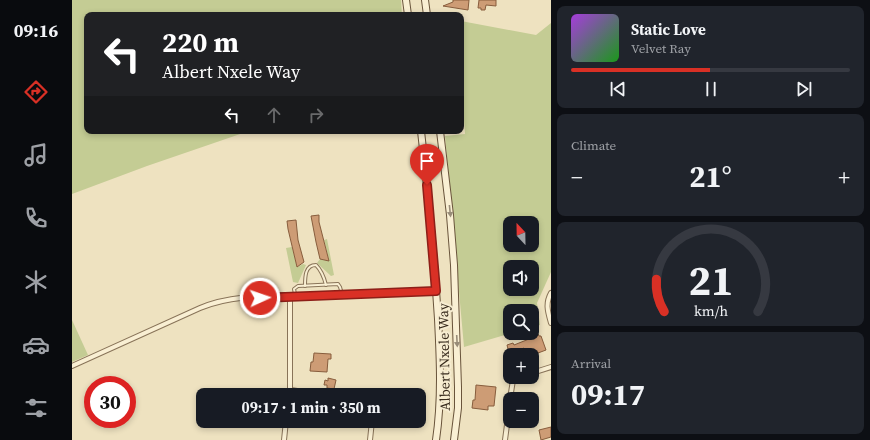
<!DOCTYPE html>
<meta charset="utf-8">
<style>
body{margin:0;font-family:"Source Serif 4",serif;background:#20242c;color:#f1f3f6;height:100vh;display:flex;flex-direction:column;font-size:15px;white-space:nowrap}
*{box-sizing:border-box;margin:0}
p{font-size:13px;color:#9ea1a6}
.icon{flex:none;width:22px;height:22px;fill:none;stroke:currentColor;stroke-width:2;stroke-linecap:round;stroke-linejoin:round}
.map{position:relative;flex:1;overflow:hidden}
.side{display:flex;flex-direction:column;gap:6px;padding:6px;background:#0d0f14;width:319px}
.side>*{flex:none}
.hud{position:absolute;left:12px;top:12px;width:380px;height:122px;border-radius:8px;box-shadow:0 2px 6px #0003;background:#202124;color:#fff;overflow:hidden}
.needle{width:26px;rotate:338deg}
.controls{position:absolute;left:431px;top:216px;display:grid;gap:8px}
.controls a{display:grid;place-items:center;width:36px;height:36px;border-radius:8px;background:#171b24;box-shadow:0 2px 6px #0003;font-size:20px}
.speed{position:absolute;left:12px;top:376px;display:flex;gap:8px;font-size:20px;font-weight:700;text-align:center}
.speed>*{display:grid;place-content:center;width:52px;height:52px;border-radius:50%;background:#171b24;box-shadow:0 2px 6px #0003;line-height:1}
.speed .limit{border:6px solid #d22;background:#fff;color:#111}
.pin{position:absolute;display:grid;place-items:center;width:34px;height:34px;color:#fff;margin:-41px -17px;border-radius:50% 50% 50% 0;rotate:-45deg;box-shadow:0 0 4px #0007}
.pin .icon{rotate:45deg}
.me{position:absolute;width:44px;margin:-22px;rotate:87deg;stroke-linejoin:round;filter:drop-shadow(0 0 3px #0008)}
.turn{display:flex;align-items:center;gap:14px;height:84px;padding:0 12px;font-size:18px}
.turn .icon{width:52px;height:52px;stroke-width:2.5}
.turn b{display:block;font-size:28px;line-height:34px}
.lanes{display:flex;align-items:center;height:38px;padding:0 12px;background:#0003;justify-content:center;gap:20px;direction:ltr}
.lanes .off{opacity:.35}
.big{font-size:30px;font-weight:700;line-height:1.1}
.side .widget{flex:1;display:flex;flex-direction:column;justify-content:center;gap:6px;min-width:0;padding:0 14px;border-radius:8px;background:#20242c}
.side .dial{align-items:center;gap:0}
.dial svg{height:104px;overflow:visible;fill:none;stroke:#363941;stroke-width:7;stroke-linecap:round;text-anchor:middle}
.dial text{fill:#f1f3f6;stroke:none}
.song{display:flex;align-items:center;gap:12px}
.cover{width:48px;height:48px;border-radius:6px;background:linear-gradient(135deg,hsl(280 70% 55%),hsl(120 70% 35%))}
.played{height:4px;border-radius:2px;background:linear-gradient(90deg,#d93025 50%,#363941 50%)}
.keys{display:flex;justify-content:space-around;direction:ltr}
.heat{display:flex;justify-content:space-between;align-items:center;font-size:22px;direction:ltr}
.trip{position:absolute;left:124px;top:388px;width:230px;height:40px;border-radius:8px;background:#171b24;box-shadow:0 2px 6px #0003;font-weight:700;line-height:40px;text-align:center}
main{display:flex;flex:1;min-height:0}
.tabs{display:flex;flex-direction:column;width:72px;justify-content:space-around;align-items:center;background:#090b0e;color:#9ea1a6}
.tabs .icon{width:28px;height:28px}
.tabs .selected{color:#d93025}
.tabs b{font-size:18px;color:#f1f3f6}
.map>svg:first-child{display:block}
.green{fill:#c4cc94;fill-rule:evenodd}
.building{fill:#cd9c75;stroke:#875d3d}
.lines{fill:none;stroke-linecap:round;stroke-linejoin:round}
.lane-casing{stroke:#887358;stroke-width:4}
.street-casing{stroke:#887358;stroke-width:6}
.secondary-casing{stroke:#69543b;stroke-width:8}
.lane{stroke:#f9efd3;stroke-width:2}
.street{stroke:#f9efd3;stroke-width:4}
.secondary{stroke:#f9efd3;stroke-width:6}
.oneway{fill:#988c78}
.route-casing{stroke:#8d1f18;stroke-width:10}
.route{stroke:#d93025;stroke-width:7}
.labels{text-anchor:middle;stroke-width:4;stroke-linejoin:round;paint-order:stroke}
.street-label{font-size:14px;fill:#372a1c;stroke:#f6ecd0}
</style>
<main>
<nav class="tabs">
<b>09:16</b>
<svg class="icon selected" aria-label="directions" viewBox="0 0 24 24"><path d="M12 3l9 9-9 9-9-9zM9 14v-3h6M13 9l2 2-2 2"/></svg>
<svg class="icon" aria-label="music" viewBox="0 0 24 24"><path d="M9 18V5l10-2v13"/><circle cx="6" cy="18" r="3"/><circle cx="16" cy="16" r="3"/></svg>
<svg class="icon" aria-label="phone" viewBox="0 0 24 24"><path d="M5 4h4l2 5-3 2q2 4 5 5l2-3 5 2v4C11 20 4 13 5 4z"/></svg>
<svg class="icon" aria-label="climate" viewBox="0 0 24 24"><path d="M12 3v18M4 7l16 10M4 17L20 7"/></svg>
<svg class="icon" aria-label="car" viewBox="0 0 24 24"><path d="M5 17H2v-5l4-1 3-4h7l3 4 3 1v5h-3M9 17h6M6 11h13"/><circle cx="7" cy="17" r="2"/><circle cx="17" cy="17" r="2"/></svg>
<svg class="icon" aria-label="filters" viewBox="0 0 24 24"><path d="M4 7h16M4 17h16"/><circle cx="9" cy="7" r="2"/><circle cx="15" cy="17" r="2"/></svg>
</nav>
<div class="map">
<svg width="479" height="440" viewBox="0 0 479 440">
<rect width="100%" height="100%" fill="#eee2c0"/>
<g class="green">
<path d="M0,0H329L330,15H15V131H177L75,166L0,194Z"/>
<path d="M389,21L464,35L479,23V272L465,303L468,325L460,327V311H438V333H440L392,347L373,136L393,134L392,120H389ZM438,223H460V245H438ZM438,267H460V289H438Z"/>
<path d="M255,239L262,275L259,276L245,263L248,259L257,260L252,240Z"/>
<path d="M220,247L225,267L231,264L234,265L226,283L221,282L214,248Z"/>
<path d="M0,320L16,355L0,362Z"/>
</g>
<g class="building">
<path d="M381,0H397L396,10L371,6L381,2Z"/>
<path d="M407,0H424V6L414,5L413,10H409V8H406Z"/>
<path d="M247,215V222L257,261L248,259L244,242L239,216Z"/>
<path d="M224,220L226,240L232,262L225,267L216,229L215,221Z"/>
<path d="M459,333V335L463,333V335L466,334L467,336H469L474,350L466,353V352L454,355L452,348L437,353L435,345L441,343L442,345L457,339L455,335Z"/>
<path d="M242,353L259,354V359H256L255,372L238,371L239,362H241Z"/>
<path d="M256,378L264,380L262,389L255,388V385H252L253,380L256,381Z"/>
<path d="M404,385L424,387L422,406H416V410L400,408L401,400H403Z"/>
<path d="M479,427V437L469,440L467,430Z"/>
</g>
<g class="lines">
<defs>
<g id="lane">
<path d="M233,286C233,277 233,265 244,265C250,271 252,277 254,285"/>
<path d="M223,294L222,289L226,286L266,284L268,287L270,294"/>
</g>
<g id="street">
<path d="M479,293C473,304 476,312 479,323"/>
<path d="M0,366L128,308C160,294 201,296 236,295C279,294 321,292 364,291"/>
<path d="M460,373L479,367"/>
<path d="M219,390L250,395"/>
<path d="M218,395V296"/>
<path d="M438,399L441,380L445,377"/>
<path d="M212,440L214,421"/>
<path d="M298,440L300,421"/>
<path d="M433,440L438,402"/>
</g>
<g id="secondary">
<path d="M334,0L336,15"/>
<path d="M353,0L355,15"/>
<path d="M349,131C356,193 362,256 366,319C368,359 370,399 364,440"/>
<path d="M368,131L378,215L382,265L386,387V408L382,440"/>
</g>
</defs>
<use href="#lane" class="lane-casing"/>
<use href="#street" class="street-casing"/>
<use href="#secondary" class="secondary-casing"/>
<use href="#lane" class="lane"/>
<use href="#street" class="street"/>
<use href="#secondary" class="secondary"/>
</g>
<defs><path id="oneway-solid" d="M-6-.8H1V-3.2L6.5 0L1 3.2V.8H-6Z"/></defs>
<g class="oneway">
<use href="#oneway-solid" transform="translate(378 211) rotate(84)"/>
<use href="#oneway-solid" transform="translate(385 341) rotate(87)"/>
</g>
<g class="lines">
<defs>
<path id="route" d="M188,298L364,291L355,185"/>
</defs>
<use href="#route" class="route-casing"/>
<use href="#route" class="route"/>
</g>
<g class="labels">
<g class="street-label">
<text transform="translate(372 357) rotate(-91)" y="5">Albert Nxele Way</text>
</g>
</g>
</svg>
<div class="controls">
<a><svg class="needle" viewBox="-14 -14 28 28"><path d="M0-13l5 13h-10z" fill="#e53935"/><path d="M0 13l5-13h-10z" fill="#9ea1a6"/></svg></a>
<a><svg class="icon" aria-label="sound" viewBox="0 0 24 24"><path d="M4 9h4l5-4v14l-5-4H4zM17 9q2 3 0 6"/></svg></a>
<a><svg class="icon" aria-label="search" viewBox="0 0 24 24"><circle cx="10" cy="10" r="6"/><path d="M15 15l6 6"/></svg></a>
<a>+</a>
<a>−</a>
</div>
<div class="speed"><div class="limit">30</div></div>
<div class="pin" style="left:355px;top:185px;background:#d93025"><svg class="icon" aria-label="arrive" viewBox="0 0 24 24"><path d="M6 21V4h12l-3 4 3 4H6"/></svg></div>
<svg class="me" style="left:188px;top:298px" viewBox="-20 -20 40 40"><circle r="17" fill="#d93025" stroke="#fff" stroke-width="3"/><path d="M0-11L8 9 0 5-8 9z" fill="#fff"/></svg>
<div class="trip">09:17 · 1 min · 350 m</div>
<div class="hud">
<div class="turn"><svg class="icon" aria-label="left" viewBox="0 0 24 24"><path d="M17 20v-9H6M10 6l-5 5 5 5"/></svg><div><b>220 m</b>Albert Nxele Way</div></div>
<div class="lanes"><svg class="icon" aria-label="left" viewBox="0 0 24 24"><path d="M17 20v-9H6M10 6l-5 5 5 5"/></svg><svg class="icon off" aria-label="ahead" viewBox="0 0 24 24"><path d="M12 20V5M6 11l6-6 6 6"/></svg><svg class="icon off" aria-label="right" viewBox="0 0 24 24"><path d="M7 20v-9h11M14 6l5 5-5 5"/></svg></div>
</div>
</div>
<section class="side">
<div class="widget">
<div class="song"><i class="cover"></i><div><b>Static Love</b><p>Velvet Ray</p></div></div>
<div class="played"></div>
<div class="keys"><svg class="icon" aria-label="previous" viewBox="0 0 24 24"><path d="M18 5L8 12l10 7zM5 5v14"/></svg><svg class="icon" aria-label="pause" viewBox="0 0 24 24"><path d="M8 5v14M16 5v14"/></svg><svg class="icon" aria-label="next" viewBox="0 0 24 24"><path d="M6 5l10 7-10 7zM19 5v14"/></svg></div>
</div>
<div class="widget"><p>Climate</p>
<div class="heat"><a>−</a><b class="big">21°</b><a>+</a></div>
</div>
<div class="widget dial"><svg viewBox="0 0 100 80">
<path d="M14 69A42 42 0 1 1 86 69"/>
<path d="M14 69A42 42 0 0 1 8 44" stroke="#d93025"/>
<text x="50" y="56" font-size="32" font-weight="700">21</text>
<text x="50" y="72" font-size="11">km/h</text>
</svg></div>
<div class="widget"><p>Arrival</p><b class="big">09:17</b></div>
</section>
</main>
